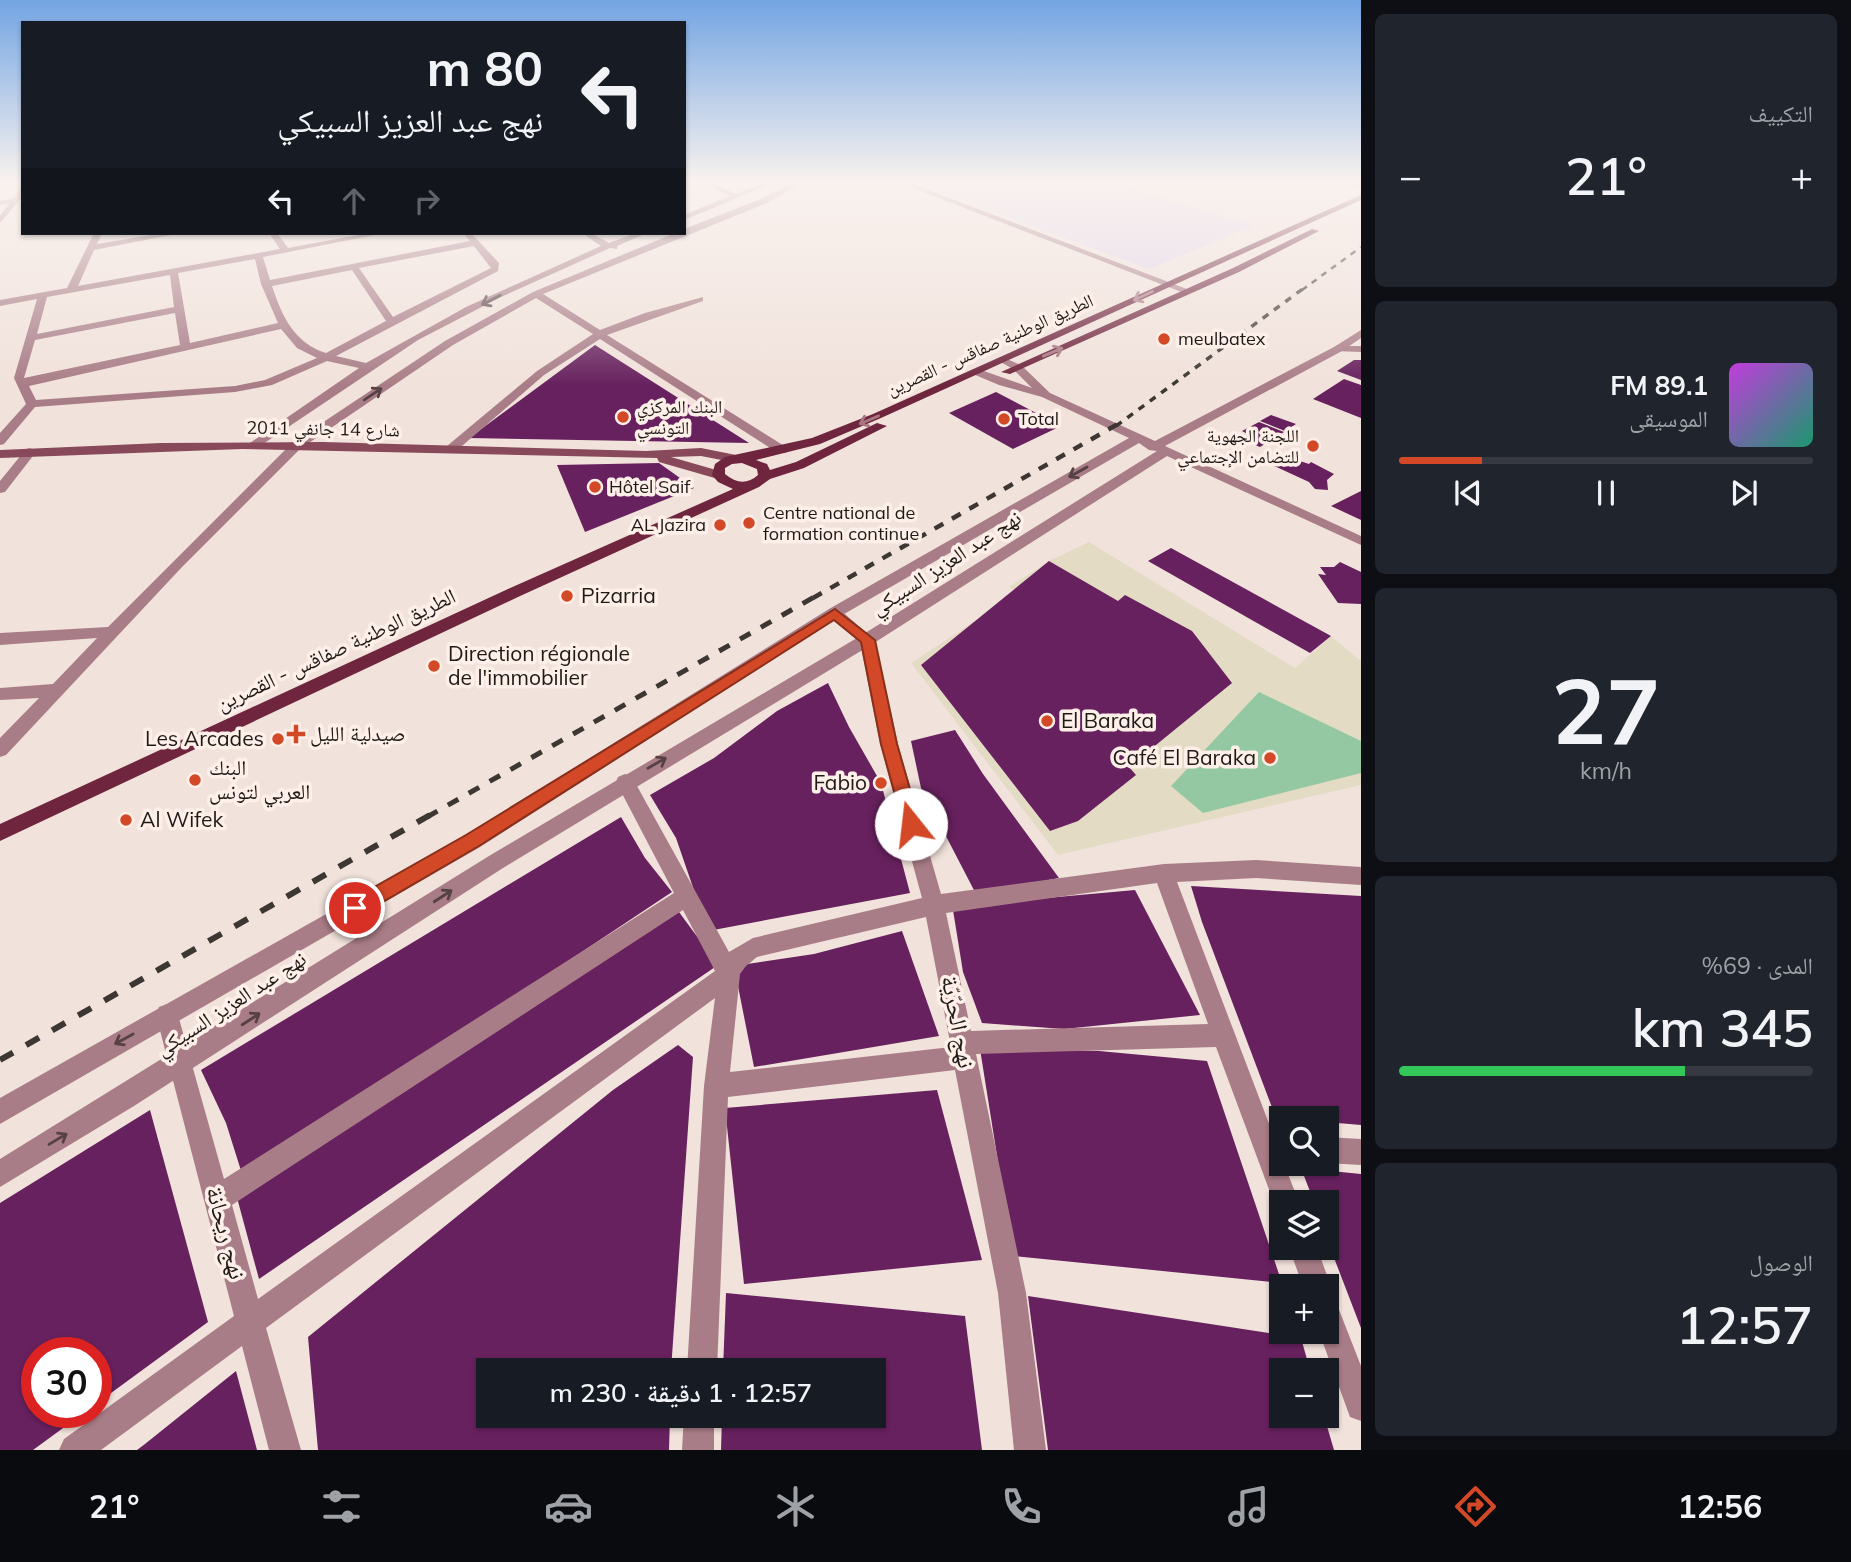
<!DOCTYPE html>
<html lang="ar">
<meta charset="utf-8">
<style>
body{margin:0;font-family:Mulish,"Noto Naskh Arabic",sans-serif;background:#20242c;color:#f1f3f6;direction:rtl;height:100vh;display:flex;flex-direction:column;font-size:26px;white-space:nowrap}
*{box-sizing:border-box;margin:0}
p{font-size:23px;color:#9ea1a6}
.icon{flex:none;width:38px;height:38px;fill:none;stroke:currentColor;stroke-width:2;stroke-linecap:round;stroke-linejoin:round}
.map{position:relative;flex:1;overflow:hidden;direction:ltr}
.sheet{display:flex;flex-direction:column;gap:14px;padding:14px;background:#0d0f14;width:490px}
.sheet>*{flex:none}
.guide{position:absolute;left:21px;top:21px;width:665px;height:214px;border-radius:0px;box-shadow:0 2px 5px #0004;direction:rtl;background:#171b24;color:#f1f3f6;overflow:hidden}
.tools{position:absolute;left:1269px;top:1106px;display:grid;gap:14px}
.tools a{display:grid;place-items:center;width:70px;height:70px;border-radius:0px;background:#171b24;box-shadow:0 2px 5px #0004;font-size:35px}
.speed{position:absolute;left:21px;top:1337px;display:flex;gap:14px;font-size:35px;font-weight:700;text-align:center}
.speed>*{display:grid;place-content:center;width:91px;height:91px;border-radius:50%;background:#171b24;box-shadow:0 2px 5px #0004;line-height:1}
.speed .limit{border:10px solid #d22;background:#fff;color:#111}
.pin{position:absolute;display:grid;place-items:center;width:60px;height:60px;color:#fff;margin:-30px;border:4px solid #fff;border-radius:50%;box-shadow:0 2px 7px #0007}
.me{position:absolute;width:77px;margin:-38px;rotate:344deg;stroke-linejoin:round;filter:drop-shadow(0 0 5px #0008)}
.turn{display:flex;align-items:center;gap:24px;height:147px;padding:0 28px;font-size:32px}
.turn .icon{width:91px;height:91px;stroke-width:2.5}
.turn b{display:block;font-size:49px;line-height:60px}
.lanes{display:flex;align-items:center;height:66px;padding:0 28px;background:#0003;justify-content:center;gap:35px;direction:ltr}
.lanes .off{opacity:.35}
.big{font-size:52px;font-weight:600;line-height:1.1}
.sheet .widget{flex:1;display:flex;flex-direction:column;justify-content:center;gap:10px;min-width:0;padding:0 24px;border-radius:10px;background:#20242c}
.sheet .dial{align-items:center;gap:0}
.dial b{font-size:91px;line-height:1}
.song{display:flex;align-items:center;gap:21px}
.cover{width:84px;height:84px;border-radius:10px;background:linear-gradient(135deg,hsl(290 70% 55%),hsl(160 70% 35%))}
.played{height:7px;border-radius:4px;background:linear-gradient(90deg,#d34928 20%,#363941 20%)}
.keys{display:flex;justify-content:space-around;direction:ltr}
.heat{display:flex;justify-content:space-between;align-items:center;font-size:38px;direction:ltr}
.charge{height:10px;border-radius:5px;background:linear-gradient(90deg,#34c759 69%,#363941 0)}
.trip{position:absolute;left:476px;top:1358px;width:410px;height:70px;border-radius:0px;background:#171b24;box-shadow:0 2px 5px #0004;font-weight:600;line-height:70px;text-align:center;direction:rtl}
.menu{display:flex;height:112px;justify-content:space-around;align-items:center;background:#090b0e;color:#9ea1a6}
.menu .icon{width:49px;height:49px}
.menu .on{color:#d34928}
.menu b{font-size:32px;color:#f1f3f6}
main{display:flex;flex:1;min-height:0}
.map>svg:first-child{display:block}
.commercial{fill:#e4dbc5}
.industrial{fill:#e0d6eb}
.green{fill:#94c8a3}
.building{fill:#67215e}
.lines{fill:none;stroke-linecap:round;stroke-linejoin:round}
.minor{fill:#a97d87;fill-rule:evenodd}
.tertiary{fill:#a97d87;fill-rule:evenodd}
.secondary{fill:#884a5b;fill-rule:evenodd}
.primary{fill:#6e253d;fill-rule:evenodd}
.rail-far4{stroke:#3d3733;stroke-width:2.5;stroke-dasharray:6 6;stroke-linecap:butt}
.rail-far3{stroke:#3d3733;stroke-width:3.5;stroke-dasharray:7 7;stroke-linecap:butt}
.rail-far2{stroke:#3d3733;stroke-width:4.5;stroke-dasharray:10 10;stroke-linecap:butt}
.rail-far1{stroke:#3d3733;stroke-width:5;stroke-dasharray:12 12;stroke-linecap:butt}
.rail{stroke:#3d3733;stroke-width:6;stroke-dasharray:15 15;stroke-linecap:butt}
.oneway{stroke:#a87681}
.oneway2{stroke:#564244}
.route{fill:#d34928;stroke:#892f1a;stroke-width:2}
.poi-dot{fill:#d34928;stroke:#feefe8;stroke-width:2.5}
.labels{text-anchor:middle;stroke-width:7;stroke-linejoin:round;paint-order:stroke}
.far-poi-label{font-size:18px;fill:#1f1a17;stroke:#feefe8;text-anchor:start}
.far-street-label{font-size:18px;fill:#1f1a17;stroke:#feefe8}
.street-label{font-size:21px;fill:#1f1a17;stroke:#feefe8}
.poi-label{font-size:21px;fill:#1f1a17;stroke:#feefe8;text-anchor:start}
.near-street-label{font-size:24px;fill:#1f1a17;stroke:#feefe8}
</style>
<main>
<section class="sheet">
<div class="widget"><p>التكييف</p>
<div class="heat"><a>−</a><b class="big">21°</b><a>+</a></div>
</div>
<div class="widget">
<div class="song"><i class="cover"></i><div><b>89.1 FM</b><p>الموسيقى</p></div></div>
<div class="played"></div>
<div class="keys"><svg class="icon" aria-label="previous" viewBox="0 0 24 24"><path d="M18 5L8 12l10 7zM5 5v14"/></svg><svg class="icon" aria-label="pause" viewBox="0 0 24 24"><path d="M8 5v14M16 5v14"/></svg><svg class="icon" aria-label="next" viewBox="0 0 24 24"><path d="M6 5l10 7-10 7zM19 5v14"/></svg></div>
</div>
<div class="widget dial"><b>27</b><p>km/h</p></div>
<div class="widget"><p>المدى · 69%</p><b class="big">345 km</b><div class="charge"></div></div>
<div class="widget"><p>الوصول</p><b class="big">12:57</b></div>
</section>
<div class="map">
<svg width="1361" height="1450" viewBox="0 0 1361 1450">
<rect width="100%" height="100%" fill="#f1e2db"/>
<path class="commercial" d="M1089,542L1295,668L1331,636L1361,661V785L1058,855L911,663L1018,593L1009,587L1049,561Z"/>
<path class="industrial" d="M916,183H1117L1253,226L1149,269Z"/>
<path class="green" d="M1259,692L1361,741V773L1203,813L1171,786Z"/>
<g class="building">
<path d="M595,345L749,443L469,438Z"/>
<path d="M1354,360H1361V380L1337,371Z"/>
<path d="M1344,379L1361,385V418L1313,399Z"/>
<path d="M996,392L1061,426L1013,449L949,413Z"/>
<path d="M1271,415L1296,424L1285,431L1260,421Z"/>
<path d="M1259,422L1284,432L1260,447L1234,436L1240,433L1261,441L1242,431Z"/>
<path d="M1282,455L1309,464L1311,462L1334,474L1327,480L1328,490L1315,489L1309,482L1268,463Z"/>
<path d="M659,463L694,488L585,532L557,465Z"/>
<path d="M1361,491V520L1331,506Z"/>
<path d="M1171,548L1331,636L1310,653L1148,561Z"/>
<path d="M1049,561L1118,601L1125,595L1192,631L1232,683L1129,767L1136,775L1078,821L1050,831L921,665Z"/>
<path d="M1340,562L1361,572V604L1338,603L1318,574L1326,575L1320,567H1334Z"/>
<path d="M828,683L849,727L881,783L910,893L708,931L676,838L650,795L714,758L777,711Z"/>
<path d="M955,730L983,774L1059,878L976,894L921,788L911,741Z"/>
<path d="M621,817L645,858L672,892L243,1177L226,1123L201,1070Z"/>
<path d="M1191,886L1361,896V1125L1326,1122V1118H1276L1202,922Z"/>
<path d="M1135,890L1200,1015L1064,1029L982,1023L963,972L953,910L1012,901Z"/>
<path d="M679,912L718,965L259,1279L236,1194Z"/>
<path d="M902,931L939,1036L754,1067L734,966L814,954Z"/>
<path d="M678,1045L693,1057L671,1370H488V1416H670L669,1450H318L308,1337L613,1090Z"/>
<path d="M980,1049L1099,1051L1207,1061L1282,1283L1013,1256Z"/>
<path d="M937,1090L982,1260L744,1284L725,1108Z"/>
<path d="M150,1110L208,1322L96,1404V1353H37V1412H85L33,1450H0V1203Z"/>
<path d="M1301,1168L1361,1174V1328L1326,1237V1202H1314Z"/>
<path d="M726,1293L965,1316L982,1450H721L722,1416H873V1370H723Z"/>
<path d="M1028,1296L1301,1338L1310,1370H1281V1416H1324L1334,1450H1048Z"/>
<path d="M236,1371L257,1450H137L145,1444Z"/>
</g>
<g class="lines">
<g class="minor">
<path d="M704,183H712L736,194L763,183H773L684,220V215L730,196Z"/>
<path d="M792,183H801L767,203L543,294L600,330L645,313L703,297V301L607,335L786,447V453H778L600,339L544,375L455,452H447V446L537,371L593,334L536,298L453,345L300,449L182,567L6,755L0,757V738L39,698L0,700V688L53,684L97,638L0,645V633L108,627L292,443L445,341L533,292L675,233H684V229L761,199Z"/>
<path d="M900,183H910L1192,291L1184,293Z"/>
<path d="M1348,183H1361V187L1349,185Z"/>
<path d="M18,198V202L0,205V201Z"/>
<path d="M94,233H102L97,244L164,233H181L94,250L78,286L280,249L269,233H277L288,248L369,233H385L263,257L270,280L470,241L463,233H471L499,263L498,271L336,356L366,363L466,307L601,246L582,233H591L609,243L636,233H647L617,246V249L610,248L501,297L418,340L257,448L247,445L359,368L327,361L272,385L235,392L35,407L4,444L0,445V433L26,404L14,378L37,299L0,306V300L67,288ZM474,246L491,268L393,317L359,268ZM255,259L261,284L278,323L190,343L178,273ZM352,270L386,321L326,353C294,343 282,316 272,286ZM170,275L174,307L37,334L47,297ZM175,313L180,345L24,378L35,340ZM281,329L297,348L317,358L265,380L235,386L36,400L29,386Z"/>
<path d="M1338,346H1361V352L1334,351V347Z"/>
<path d="M30,448L36,452L5,492L0,493V481L26,449Z"/>
<path d="M834,608L839,609L875,640L898,744L941,894L1164,864L1256,860L1361,867V885L1256,878L1177,882L1273,1134H1281V1164H1284L1299,1202H1281V1213L1277,1211L1216,1047L976,1054L1026,1293L1046,1450H1014L998,1293L955,1070L728,1097L717,1370H687L704,1086L715,998L266,1328L301,1450H269L242,1346L101,1450H59L64,1439L234,1316L156,1015L159,1007L167,1004L175,1007L178,1015L224,1179L674,893L616,782L618,777L625,774L632,777L729,952L753,938L922,898L880,744L860,642L829,617L826,613ZM1157,883L1208,1024L971,1031L946,913ZM683,910L715,971L258,1299L232,1205ZM926,917L951,1047L730,1072L740,974L746,966L757,957Z"/>
<path d="M1326,1137L1361,1139V1165L1326,1163Z"/>
<path d="M1289,1248H1317L1331,1286L1327,1296L1326,1286H1303Z"/>
<path d="M1326,1298L1336,1302L1361,1366V1421L1350,1417L1319,1332H1326Z"/>
<path d="M684,1416H714V1450H682Z"/>
</g>
<g class="tertiary">
<path d="M20,189H23V196L0,223V216Z"/>
<path d="M1361,330V338L1342,351L1165,446L1361,536V545L1167,456L874,643L503,868L134,1106L0,1187V1159L489,856L862,635L1157,451L1149,450L1139,443L839,617L480,847L0,1124V1098L466,835L829,609L1129,438L1042,397L999,385L973,374V370H981L1032,388L1013,369L997,360L1002,357L1021,365L1050,393L1155,441L1334,347Z"/>
</g>
<path class="secondary" d="M323,442L646,451L701,448L741,456L743,459L737,463L701,456L671,457L723,472V478L718,479L659,462L657,458L242,449L0,458V450L161,443Z"/>
<g class="primary">
<path d="M1361,195V200L881,418L820,444L756,460L767,464L770,470L796,462L877,423L887,426L804,468L770,479L759,487L518,597L0,841V824L508,589L733,489L718,482L712,475L715,464L725,457L812,438L873,414ZM742,463L757,469L758,475C747,485 736,483 725,474V468L732,464Z"/>
<path d="M1312,229L1319,231L1239,272L1010,374L1001,372L1233,268Z"/>
</g>
<path class="rail-far4" d="M1302,290L1361,247"/>
<path class="rail-far3" d="M1116,426L1304,288"/>
<path class="rail-far2" d="M813,598L1118,424"/>
<path class="rail-far1" d="M427,817L816,596"/>
<path class="rail" d="M0,1060L430,815"/>
</g>
<defs><path id="oneway-shaft" d="M-6 0H5M1.5-3L5.5 0L1.5 3" fill="none" stroke-width="1.6" stroke-linecap="round" stroke-linejoin="round" transform="scale(1.75)"/></defs>
<g class="oneway">
<use href="#oneway-shaft" transform="translate(1143 296) rotate(154)"/>
<use href="#oneway-shaft" transform="translate(1053 352) rotate(-23)"/>
<use href="#oneway-shaft" transform="translate(869 420) rotate(157)"/>
</g>
<g class="oneway2">
<use href="#oneway-shaft" transform="translate(491 300) rotate(153)"/>
<use href="#oneway-shaft" transform="translate(373 394) rotate(-34)"/>
<use href="#oneway-shaft" transform="translate(1078 472) rotate(151)"/>
<use href="#oneway-shaft" transform="translate(657 763) rotate(-30)"/>
<use href="#oneway-shaft" transform="translate(443 896) rotate(-33)"/>
<use href="#oneway-shaft" transform="translate(251 1019) rotate(-33)"/>
<use href="#oneway-shaft" transform="translate(124 1039) rotate(151)"/>
<use href="#oneway-shaft" transform="translate(58 1139) rotate(-31)"/>
</g>
<linearGradient id="sky" x2="0" y2="1"><stop stop-color="#73a5e3"/><stop offset="0.47" stop-color="#f9f2ef"/><stop offset="1" stop-color="#f9f2ef" stop-opacity="0"/></linearGradient>
<rect width="1361" height="386" fill="url(#sky)"/>
<path class="route" d="M835,609L875,640L897,744L920,824L918,830L911,832L905,830L903,824L881,744L861,642L834,620L479,846L362,914L355,917L348,914L346,908L348,902L466,835Z"/>
<g class="poi-dot">
<circle cx="1164" cy="339" r="7"/>
<circle cx="623" cy="417" r="7"/>
<circle cx="1004" cy="419" r="7"/>
<circle cx="1313" cy="446" r="7"/>
<circle cx="595" cy="487" r="7"/>
<circle cx="749" cy="523" r="7"/>
<circle cx="720" cy="525" r="7"/>
<circle cx="567" cy="596" r="7"/>
<circle cx="434" cy="666" r="7"/>
<circle cx="1047" cy="721" r="7"/>
<path d="M292.5 723.5h7v7h7v7h-7v7h-7v-7h-7v-7h7z"/>
<circle cx="278" cy="739" r="7"/>
<circle cx="1270" cy="758" r="7"/>
<circle cx="195" cy="780" r="7"/>
<circle cx="881" cy="783" r="7"/>
<circle cx="126" cy="820" r="7"/>
</g>
<g class="labels">
<g class="far-poi-label">
<text x="1178" y="345">meulbatex</text>
<text x="637" y="413">البنك المركزي<tspan x="637" dy="21">التونسي</tspan></text>
<text x="1018" y="425">Total</text>
<text x="1299" y="442" text-anchor="end">اللجنة الجهوية<tspan x="1299" dy="21">للتضامن الإجتماعي</tspan></text>
<text x="609" y="493">Hôtel Saif</text>
<text x="763" y="519">Centre national de<tspan x="763" dy="21">formation continue</tspan></text>
<text x="706" y="531" text-anchor="end">AL Jazira</text>
</g>
<g class="far-street-label">
<text transform="translate(990 345) rotate(-24)" y="6">الطريق الوطنية صفاقس - القصرين</text>
<text transform="translate(323 429) rotate(1)" y="6">شارع 14 جانفي 2011</text>
</g>
<g class="street-label">
<text transform="translate(946 563) rotate(-33)" y="7">نهج عبد العزيز السبيكي</text>
<text transform="translate(336 650) rotate(-25)" y="7">الطريق الوطنية صفاقس - القصرين</text>
<text transform="translate(231 1004) rotate(-33)" y="7">نهج عبد العزيز السبيكي</text>
</g>
<g class="poi-label">
<text x="581" y="603">Pizarria</text>
<text x="448" y="661">Direction régionale<tspan x="448" dy="24">de l'immobilier</tspan></text>
<text x="1061" y="728">El Baraka</text>
<text x="310" y="741">صيدلية الليل</text>
<text x="264" y="746" text-anchor="end">Les Arcades</text>
<text x="1256" y="765" text-anchor="end">Café El Baraka</text>
<text x="209" y="775">البنك<tspan x="209" dy="24">العربي لتونس</tspan></text>
<text x="867" y="790" text-anchor="end">Fabio</text>
<text x="140" y="827">Al Wifek</text>
</g>
<g class="near-street-label">
<text transform="translate(958 1022) rotate(79)" y="8">نهج الحرّيّة</text>
<text transform="translate(226 1233) rotate(75)" y="8">نهج ريحانة</text>
</g>
</g>
</svg>
<div class="tools">
<a><svg class="icon" aria-label="search" viewBox="0 0 24 24"><circle cx="10" cy="10" r="6"/><path d="M15 15l6 6"/></svg></a>
<a><svg class="icon" aria-label="layers" viewBox="0 0 24 24"><path d="M12 4l9 5-9 5-9-5zM3 14l9 5 9-5"/></svg></a>
<a>+</a>
<a>−</a>
</div>
<div class="speed"><div class="limit">30</div></div>
<div class="pin" style="left:355px;top:908px;background:#d93025"><svg class="icon" aria-label="arrive" viewBox="0 0 24 24"><path d="M6 21V4h12l-3 4 3 4H6"/></svg></div>
<svg class="me" style="left:911px;top:824px" viewBox="-20 -20 40 40"><circle r="19" fill="#fff"/><path d="M0-13L10 11 0 6-10 11z" fill="#d34928"/></svg>
<div class="trip">12:57 · 1 دقيقة · 230 m</div>
<div class="guide">
<div class="turn"><svg class="icon" aria-label="left" viewBox="0 0 24 24"><path d="M17 20v-9H6M10 6l-5 5 5 5"/></svg><div><b>80 m</b>نهج عبد العزيز السبيكي</div></div>
<div class="lanes"><svg class="icon" aria-label="left" viewBox="0 0 24 24"><path d="M17 20v-9H6M10 6l-5 5 5 5"/></svg><svg class="icon off" aria-label="ahead" viewBox="0 0 24 24"><path d="M12 20V5M6 11l6-6 6 6"/></svg><svg class="icon off" aria-label="right" viewBox="0 0 24 24"><path d="M7 20v-9h11M14 6l5 5-5 5"/></svg></div>
</div>
</div>
</main>
<nav class="menu">
<b>12:56</b>
<svg class="icon on" aria-label="directions" viewBox="0 0 24 24"><path d="M12 3l9 9-9 9-9-9zM9 14v-3h6M13 9l2 2-2 2"/></svg>
<svg class="icon" aria-label="music" viewBox="0 0 24 24"><path d="M9 18V5l10-2v13"/><circle cx="6" cy="18" r="3"/><circle cx="16" cy="16" r="3"/></svg>
<svg class="icon" aria-label="phone" viewBox="0 0 24 24"><path d="M5 4h4l2 5-3 2q2 4 5 5l2-3 5 2v4C11 20 4 13 5 4z"/></svg>
<svg class="icon" aria-label="climate" viewBox="0 0 24 24"><path d="M12 3v18M4 7l16 10M4 17L20 7"/></svg>
<svg class="icon" aria-label="car" viewBox="0 0 24 24"><path d="M5 17H2v-5l4-1 3-4h7l3 4 3 1v5h-3M9 17h6M6 11h13"/><circle cx="7" cy="17" r="2"/><circle cx="17" cy="17" r="2"/></svg>
<svg class="icon" aria-label="filters" viewBox="0 0 24 24"><path d="M4 7h16M4 17h16"/><circle cx="9" cy="7" r="2"/><circle cx="15" cy="17" r="2"/></svg>
<b>21°</b>
</nav>
